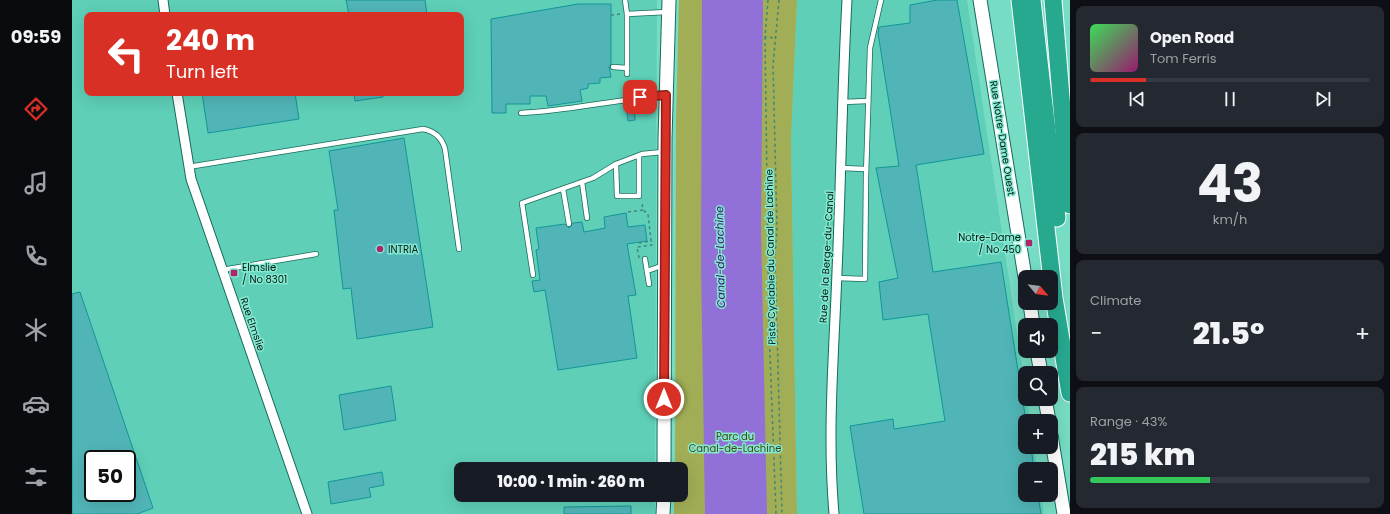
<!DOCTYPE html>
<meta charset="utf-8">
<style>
body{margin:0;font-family:Poppins,sans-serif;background:#242831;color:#f1f3f6;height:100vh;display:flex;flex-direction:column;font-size:15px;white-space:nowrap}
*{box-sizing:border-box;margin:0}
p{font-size:13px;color:#9ea1a6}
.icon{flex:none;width:22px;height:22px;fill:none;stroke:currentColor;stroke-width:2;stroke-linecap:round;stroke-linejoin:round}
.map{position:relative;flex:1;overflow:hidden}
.side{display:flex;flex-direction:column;gap:6px;padding:6px;background:#0d0f14;width:320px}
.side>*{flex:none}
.guide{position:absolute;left:12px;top:12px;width:380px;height:84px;border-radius:8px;box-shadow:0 4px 16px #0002;background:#d93025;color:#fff;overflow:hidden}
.needle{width:26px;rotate:119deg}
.fabs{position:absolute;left:946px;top:270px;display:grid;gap:8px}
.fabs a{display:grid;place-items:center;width:40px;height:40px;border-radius:8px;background:#171b24;box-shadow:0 4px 16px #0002;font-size:20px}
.speed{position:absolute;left:12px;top:450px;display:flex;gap:8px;font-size:20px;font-weight:700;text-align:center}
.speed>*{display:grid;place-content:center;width:52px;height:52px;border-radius:50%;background:#171b24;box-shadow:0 4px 16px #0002;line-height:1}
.speed .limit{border:2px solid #111;border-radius:6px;background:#fff;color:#111}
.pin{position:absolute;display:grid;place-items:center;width:34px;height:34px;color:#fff;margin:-17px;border-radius:8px;box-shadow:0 2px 6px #0006}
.me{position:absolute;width:44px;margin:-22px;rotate:0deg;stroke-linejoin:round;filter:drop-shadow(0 0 3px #0008)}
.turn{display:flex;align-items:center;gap:14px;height:84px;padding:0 16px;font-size:18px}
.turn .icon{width:52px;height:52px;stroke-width:2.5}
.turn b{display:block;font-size:28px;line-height:34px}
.big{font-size:30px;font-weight:800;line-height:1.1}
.side .widget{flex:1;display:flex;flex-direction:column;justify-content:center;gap:6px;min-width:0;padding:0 14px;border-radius:8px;background:#242831}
.side .dial{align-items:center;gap:0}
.dial b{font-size:52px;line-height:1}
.song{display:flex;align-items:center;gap:12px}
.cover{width:48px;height:48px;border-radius:6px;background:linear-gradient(135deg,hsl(130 70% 55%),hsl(320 70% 35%))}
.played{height:4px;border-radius:2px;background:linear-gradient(90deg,#d93025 20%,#363941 20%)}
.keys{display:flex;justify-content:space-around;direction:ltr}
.heat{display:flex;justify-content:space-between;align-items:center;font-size:22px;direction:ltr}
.charge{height:6px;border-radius:3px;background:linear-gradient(90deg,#34c759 43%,#363941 0)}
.trip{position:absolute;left:382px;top:462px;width:234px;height:40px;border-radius:8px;background:#171b24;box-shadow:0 4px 16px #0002;font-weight:800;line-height:40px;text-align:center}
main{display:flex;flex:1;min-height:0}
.menu{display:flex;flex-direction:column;width:72px;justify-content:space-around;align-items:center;background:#090b0e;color:#9ea1a6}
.menu .icon{width:28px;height:28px}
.menu .on{color:#d93025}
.menu b{font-size:18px;color:#f1f3f6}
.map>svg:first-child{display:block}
.built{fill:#5fcfb7;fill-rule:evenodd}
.green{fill:#a1ae55}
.water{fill:#9170d8}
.building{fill:#51b5b7;stroke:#129698;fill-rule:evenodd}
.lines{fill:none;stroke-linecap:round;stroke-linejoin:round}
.lane-casing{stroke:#186b5b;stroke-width:6}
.street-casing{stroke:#186b5b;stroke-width:11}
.secondary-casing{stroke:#186b5b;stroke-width:15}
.highway-casing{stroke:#fff;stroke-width:19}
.path{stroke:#428676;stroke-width:1.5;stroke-dasharray:3 3;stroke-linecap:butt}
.lane{stroke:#fff;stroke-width:4.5}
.street{stroke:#fff;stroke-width:9}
.secondary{stroke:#fff;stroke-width:13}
.highway{stroke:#27a990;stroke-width:17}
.route-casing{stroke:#8d1f18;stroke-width:10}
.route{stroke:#d93025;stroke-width:7}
.poi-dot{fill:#ae2568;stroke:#84e9d1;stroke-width:1.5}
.labels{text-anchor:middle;stroke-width:3;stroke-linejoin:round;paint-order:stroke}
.street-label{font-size:10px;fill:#001b14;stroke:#84e9d1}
.poi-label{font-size:10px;fill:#001b14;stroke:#84e9d1;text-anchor:start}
.park-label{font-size:10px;fill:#414713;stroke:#84e9d1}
.water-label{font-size:11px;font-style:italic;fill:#3a1070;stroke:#84e9d1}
</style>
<main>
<nav class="menu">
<b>09:59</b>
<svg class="icon on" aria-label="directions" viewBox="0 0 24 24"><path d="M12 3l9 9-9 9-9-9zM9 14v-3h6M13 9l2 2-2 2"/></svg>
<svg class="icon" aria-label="music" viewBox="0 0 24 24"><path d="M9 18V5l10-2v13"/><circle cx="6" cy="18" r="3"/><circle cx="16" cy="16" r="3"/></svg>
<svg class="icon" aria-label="phone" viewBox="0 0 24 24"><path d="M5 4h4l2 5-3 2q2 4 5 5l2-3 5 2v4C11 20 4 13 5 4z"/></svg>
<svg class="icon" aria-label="climate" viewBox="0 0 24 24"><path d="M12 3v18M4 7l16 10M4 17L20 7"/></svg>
<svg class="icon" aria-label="car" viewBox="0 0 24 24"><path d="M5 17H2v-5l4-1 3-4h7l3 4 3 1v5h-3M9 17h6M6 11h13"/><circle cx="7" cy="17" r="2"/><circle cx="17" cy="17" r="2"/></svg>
<svg class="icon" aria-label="filters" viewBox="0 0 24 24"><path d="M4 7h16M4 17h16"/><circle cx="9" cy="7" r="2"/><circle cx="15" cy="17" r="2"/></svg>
</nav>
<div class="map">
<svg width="998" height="514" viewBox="0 0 998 514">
<rect width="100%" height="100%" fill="#77dcc4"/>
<g class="built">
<path d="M0,0H585L583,469H389V495H583V514H0ZM15,15H389V93H15ZM21,459H55V493H21Z"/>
<path d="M725,0H895L953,386V399H955L958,421H953V447H962L965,469H953V495H969L972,514H725L719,140Z"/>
</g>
<path class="green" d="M607,0H725L719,140L725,514H602V495H609V469H603L604,122Z"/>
<path class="water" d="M630,0H691L689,232L695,514H633L629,263Z"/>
<g class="building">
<path d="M274,0H353L355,15H277Z"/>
<path d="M865,0H885L912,154L844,165L861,272L929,262L954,421H953V447H959L962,469H953V495H966L969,514H792L778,426L821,419L822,429L873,421L856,314L811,320L807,282L826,278L804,168L827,166L806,33L807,27L838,23V5Z"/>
<path d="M506,4H539V64L537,67L539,77L528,78V83L516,84V88L508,90L510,101L476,106L474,96H458V104H434V113H420L419,19Z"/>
<path d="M130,93H223L227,119L136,133Z"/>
<path d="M282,93H311V97L283,101Z"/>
<path d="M562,104L563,120L556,121L554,105Z"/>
<path d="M332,138L361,327L285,339L279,288L271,289L262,210H266L257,151Z"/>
<path d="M554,213L556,227L573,225L575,241L555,244L564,295L556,296L565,358L486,370L473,290L462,292L460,281L468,280L464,250L467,249L464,228L493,224L497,228L501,223L510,222L512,232L533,228L532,217Z"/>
<path d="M8,292L81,508L65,514H0V294ZM21,459H55V493H21Z"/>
<path d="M319,386L324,420L272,430L267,395Z"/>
<path d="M310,472L312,485L297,488L299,497L259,504L256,482Z"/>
<path d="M559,506V514H492V507Z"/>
</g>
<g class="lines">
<defs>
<g id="lane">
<path d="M553,0L555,14"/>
<path d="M541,67L555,68"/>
<path d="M555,74V14L595,12"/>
<path d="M771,102L796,101"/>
<path d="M449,113C497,111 544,99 592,96"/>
<path d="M567,156V196H545L544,164L570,154L591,152"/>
<path d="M116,167L351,129C362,131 370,138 373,149L387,249"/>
<path d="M769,168L794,169"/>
<path d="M510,182L515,218"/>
<path d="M491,189L497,224"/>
<path d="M573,259L577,284"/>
<path d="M150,270L244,254"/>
<path d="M575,271L592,265"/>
<path d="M461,275L450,203L521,178L544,164"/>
<path d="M765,278L793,279L794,176L798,48L809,0"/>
</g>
<g id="street">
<path d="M91,0L93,15"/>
<path d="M105,93L119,179L235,514"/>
<path d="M762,514C755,433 762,353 765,272C769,181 770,91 775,0"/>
</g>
<g id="secondary">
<path d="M908,0L953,277"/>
<path d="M958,303L961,325"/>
<path d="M965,351L969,373"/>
<path d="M973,399L977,421"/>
<path d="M979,435L992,514"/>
<path d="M592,469L593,139L597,0"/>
<path d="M591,514L592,495"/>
</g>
<g id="highway">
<path d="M948,0L982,298L998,393"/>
<path d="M960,0L985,218"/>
<path d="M981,0L998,205"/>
</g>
</defs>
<use href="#lane" class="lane-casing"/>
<use href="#street" class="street-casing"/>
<use href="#secondary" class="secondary-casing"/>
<use href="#highway" class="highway-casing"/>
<g class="path">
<path d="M696,0L693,37L702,38"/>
<path d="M707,0L701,65L705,227L703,257L710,514"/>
<path d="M539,15L549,14"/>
<path d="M693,37L697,329L704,514"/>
<path d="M556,212L571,210L570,202"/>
<path d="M567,243L579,241L576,214L571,210"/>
<path d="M567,258L565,247L580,245L579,241"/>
</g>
<use href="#lane" class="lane"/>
<use href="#street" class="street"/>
<use href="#secondary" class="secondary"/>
<use href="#highway" class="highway"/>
</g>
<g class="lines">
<defs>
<path id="route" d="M568,97L594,95L592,399"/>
</defs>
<use href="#route" class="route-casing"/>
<use href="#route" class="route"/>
</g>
<g class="poi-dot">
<rect x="953" y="239" width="8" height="8" rx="2"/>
<circle cx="308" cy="249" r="4"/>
<rect x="158" y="269" width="8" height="8" rx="2"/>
</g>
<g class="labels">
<g class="street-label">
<text transform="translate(931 138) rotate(81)" y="4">Rue Notre-Dame Ouest</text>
<text transform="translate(698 257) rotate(-91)" y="4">Piste Cyclable du Canal de Lachine</text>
<text transform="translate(754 257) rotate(-87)" y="4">Rue de la Berge-du-Canal</text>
<text transform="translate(181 324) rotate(71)" y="4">Rue Elmslie</text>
</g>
<g class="poi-label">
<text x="949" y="241" text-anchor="end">Notre-Dame<tspan x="949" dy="12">/ No 450</tspan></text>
<text x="316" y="253">INTRIA</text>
<text x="170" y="271">Elmslie<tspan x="170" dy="12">/ No 8301</tspan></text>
</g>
<g class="park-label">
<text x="663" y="440">Parc du<tspan x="663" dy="12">Canal-de-Lachine</tspan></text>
</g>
<g class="water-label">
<text transform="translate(648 257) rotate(-91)" y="4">Canal-de-Lachine</text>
</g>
</g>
</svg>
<div class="fabs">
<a><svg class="needle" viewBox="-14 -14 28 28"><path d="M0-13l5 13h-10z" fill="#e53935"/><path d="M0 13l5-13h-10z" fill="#9ea1a6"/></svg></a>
<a><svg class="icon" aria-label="sound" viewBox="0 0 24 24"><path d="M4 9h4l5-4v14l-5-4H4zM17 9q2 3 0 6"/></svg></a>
<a><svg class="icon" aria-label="search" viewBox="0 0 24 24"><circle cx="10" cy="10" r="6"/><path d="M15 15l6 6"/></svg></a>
<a>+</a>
<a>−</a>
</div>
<div class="speed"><div class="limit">50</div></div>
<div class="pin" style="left:568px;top:97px;background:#d93025"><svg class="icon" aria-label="arrive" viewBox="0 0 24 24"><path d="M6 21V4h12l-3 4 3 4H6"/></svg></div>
<svg class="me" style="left:592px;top:399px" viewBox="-20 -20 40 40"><circle r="17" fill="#d93025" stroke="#fff" stroke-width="3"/><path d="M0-11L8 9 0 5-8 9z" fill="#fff"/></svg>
<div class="trip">10:00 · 1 min · 260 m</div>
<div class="guide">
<div class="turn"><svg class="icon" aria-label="left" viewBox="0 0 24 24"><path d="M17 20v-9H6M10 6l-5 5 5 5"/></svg><div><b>240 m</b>Turn left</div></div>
</div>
</div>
<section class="side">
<div class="widget">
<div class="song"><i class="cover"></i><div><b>Open Road</b><p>Tom Ferris</p></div></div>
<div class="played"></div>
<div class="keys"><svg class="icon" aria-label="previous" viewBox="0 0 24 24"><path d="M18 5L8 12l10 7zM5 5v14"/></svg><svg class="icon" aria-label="pause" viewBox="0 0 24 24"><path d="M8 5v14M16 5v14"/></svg><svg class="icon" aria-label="next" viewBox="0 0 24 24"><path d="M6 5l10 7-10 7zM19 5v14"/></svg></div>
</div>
<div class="widget dial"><b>43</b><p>km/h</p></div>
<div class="widget"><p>Climate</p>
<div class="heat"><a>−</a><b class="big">21.5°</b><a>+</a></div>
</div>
<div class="widget"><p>Range · 43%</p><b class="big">215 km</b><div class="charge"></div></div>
</section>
</main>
